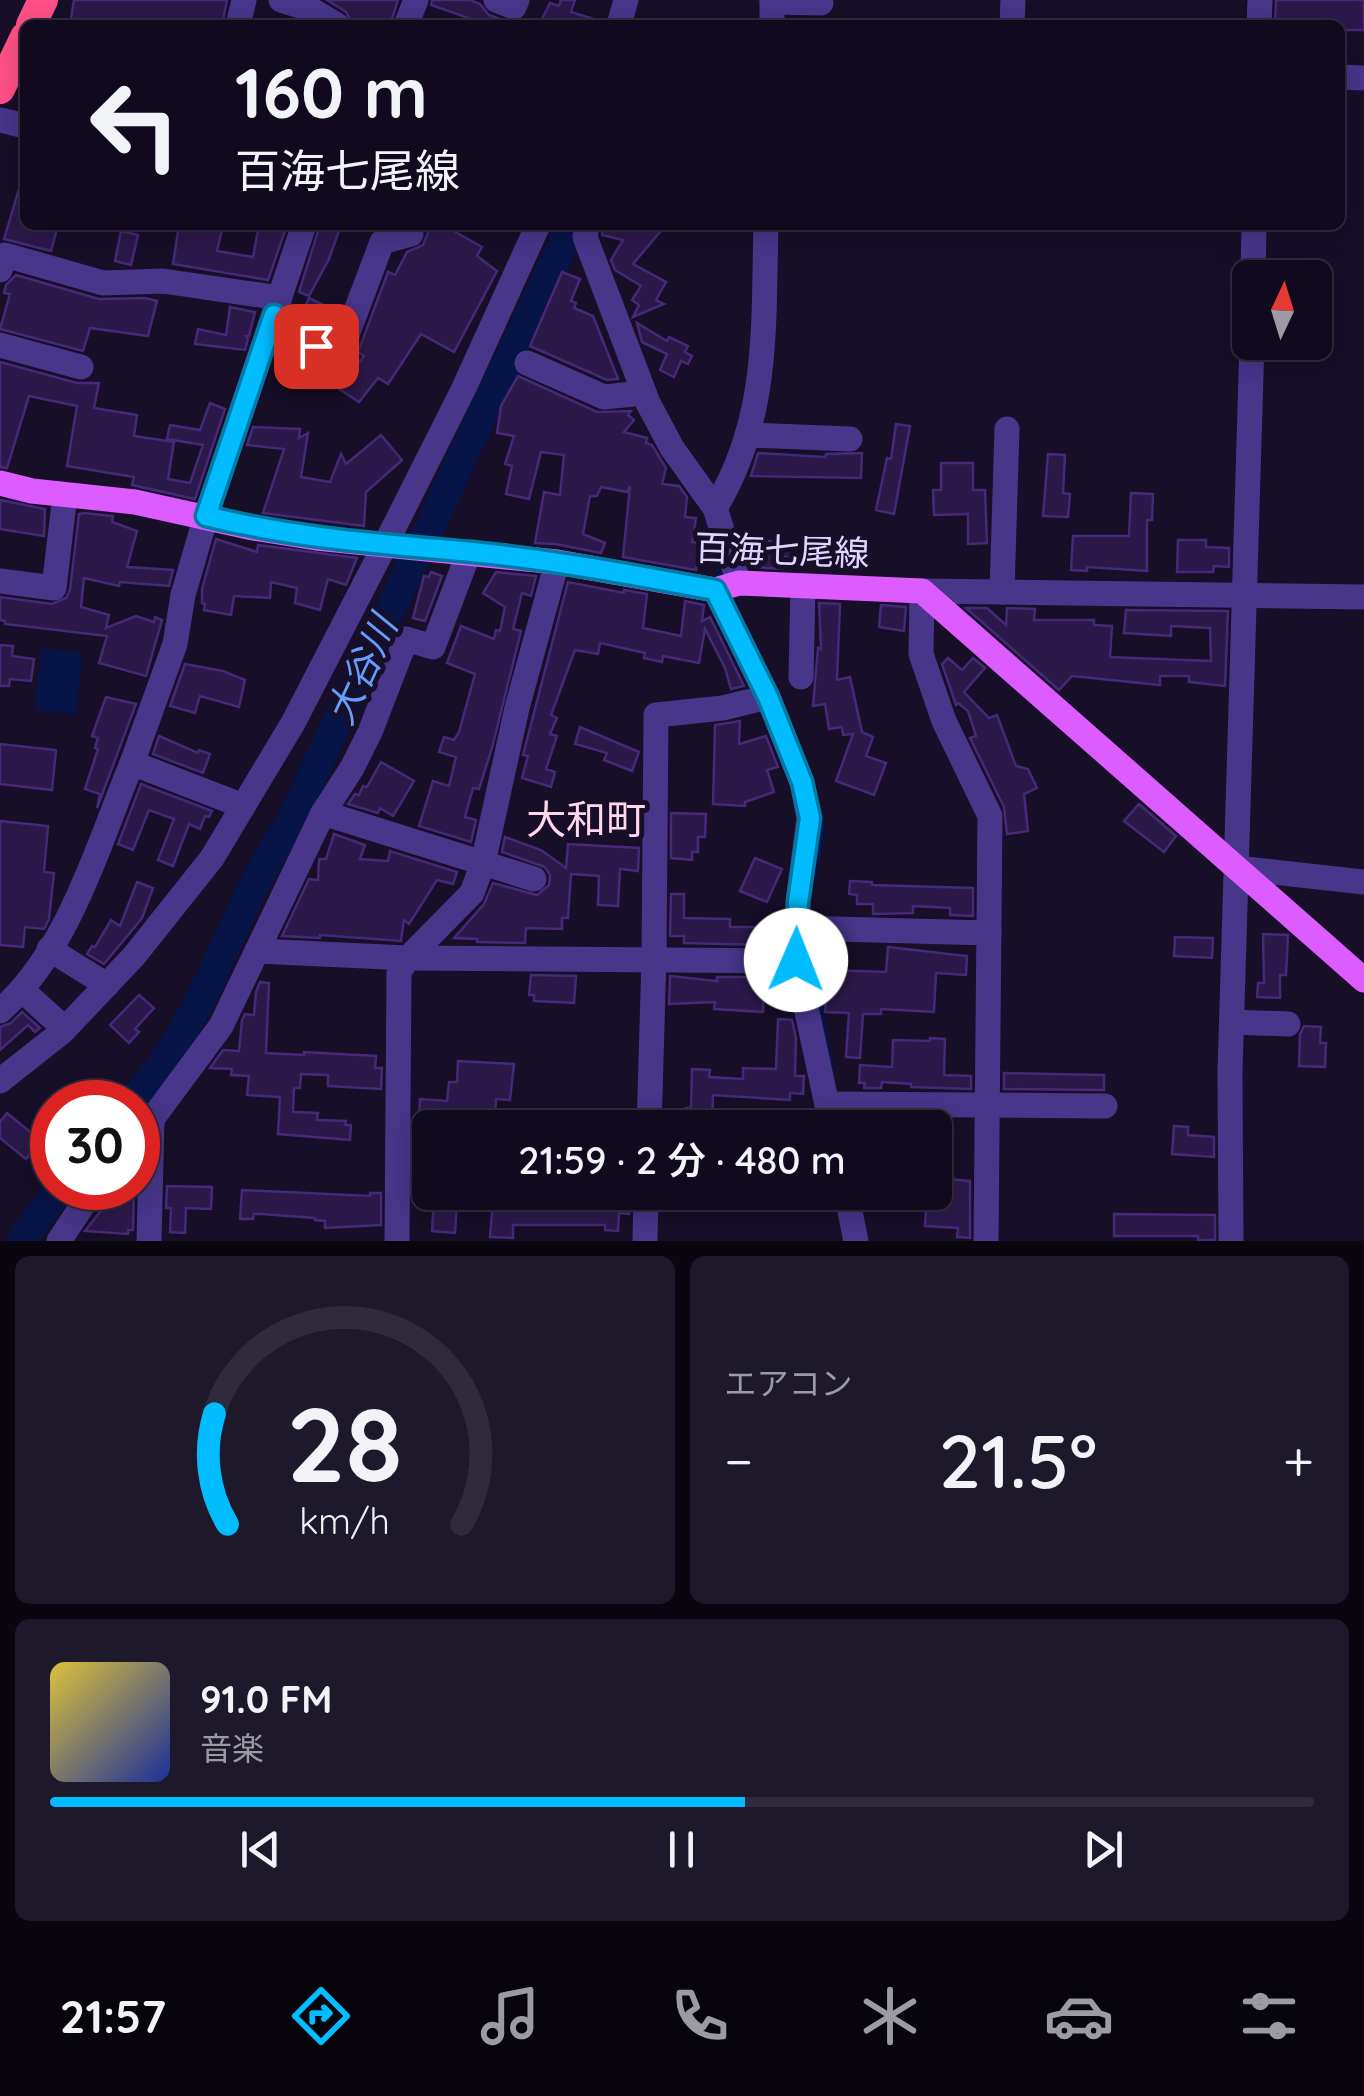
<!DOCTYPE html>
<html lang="ja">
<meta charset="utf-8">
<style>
body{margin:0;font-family:Quicksand,"Noto Sans JP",sans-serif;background:#1e182b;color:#f1f3f6;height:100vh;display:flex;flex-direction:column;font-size:38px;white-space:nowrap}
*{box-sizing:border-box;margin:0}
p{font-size:32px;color:#9c9aa4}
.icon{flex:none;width:55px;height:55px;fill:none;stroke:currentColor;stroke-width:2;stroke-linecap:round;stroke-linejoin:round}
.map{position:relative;height:1241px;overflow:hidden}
.panel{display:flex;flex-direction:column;gap:15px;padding:15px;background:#090610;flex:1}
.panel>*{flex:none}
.banner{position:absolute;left:20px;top:20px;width:1325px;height:210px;border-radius:15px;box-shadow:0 5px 25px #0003,0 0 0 2px #302b3c;background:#110a1e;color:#f1f3f6;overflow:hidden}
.needle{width:65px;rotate:4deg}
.buttons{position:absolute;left:1232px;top:260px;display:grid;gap:20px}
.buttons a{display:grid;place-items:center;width:100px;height:100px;border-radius:15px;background:#110a1e;box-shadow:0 5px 25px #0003,0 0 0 2px #302b3c;font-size:50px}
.speed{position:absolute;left:30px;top:1080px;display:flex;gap:20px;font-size:50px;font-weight:700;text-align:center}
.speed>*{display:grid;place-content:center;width:130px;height:130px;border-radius:50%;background:#110a1e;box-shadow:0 5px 25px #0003,0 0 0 2px #302b3c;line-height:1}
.speed .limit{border:15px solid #d22;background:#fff;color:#111}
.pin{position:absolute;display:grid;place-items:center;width:85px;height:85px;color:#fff;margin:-42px;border-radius:20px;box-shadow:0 5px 15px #0006}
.me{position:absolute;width:110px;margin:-55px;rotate:1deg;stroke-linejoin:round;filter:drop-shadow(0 0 8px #0008)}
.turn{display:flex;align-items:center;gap:35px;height:210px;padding:0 50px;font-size:45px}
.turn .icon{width:130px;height:130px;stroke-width:2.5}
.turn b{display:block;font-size:70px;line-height:85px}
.big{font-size:75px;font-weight:600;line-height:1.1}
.panel .tile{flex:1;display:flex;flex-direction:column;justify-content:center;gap:15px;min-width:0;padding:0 35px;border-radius:15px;background:#1e182b}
.panel .dial{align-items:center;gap:0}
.dial svg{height:260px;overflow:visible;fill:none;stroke:#302b3c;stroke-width:7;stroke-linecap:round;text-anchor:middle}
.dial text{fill:#f1f3f6;stroke:none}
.song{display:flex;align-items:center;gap:30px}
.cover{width:120px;height:120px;border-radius:15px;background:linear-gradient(135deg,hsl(50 70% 55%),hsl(230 70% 35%))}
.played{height:10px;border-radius:5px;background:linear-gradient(90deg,#01bcff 55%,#302b3c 55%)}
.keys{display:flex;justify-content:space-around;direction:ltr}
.heat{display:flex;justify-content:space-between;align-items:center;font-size:55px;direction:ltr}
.panel .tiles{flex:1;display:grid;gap:15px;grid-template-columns:1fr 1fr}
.tile:last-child{grid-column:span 2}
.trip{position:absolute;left:412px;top:1110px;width:540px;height:100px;border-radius:15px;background:#110a1e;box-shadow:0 5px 25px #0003,0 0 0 2px #302b3c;font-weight:600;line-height:100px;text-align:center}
.tab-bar{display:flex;height:160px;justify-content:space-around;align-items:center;background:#07040c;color:#9c9aa4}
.tab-bar .icon{width:70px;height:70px}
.tab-bar .on{color:#01bcff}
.tab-bar b{font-size:45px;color:#f1f3f6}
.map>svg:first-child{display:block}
.water{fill:#071448}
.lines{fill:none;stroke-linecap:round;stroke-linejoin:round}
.stream{stroke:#071448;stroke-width:5}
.river{stroke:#071448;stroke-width:30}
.building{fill:#2b194a;stroke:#462978;stroke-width:2.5}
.minor{stroke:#47368a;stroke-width:25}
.major{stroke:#dd5cff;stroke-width:25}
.highway{stroke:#ff5088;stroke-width:30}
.route-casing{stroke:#017aa6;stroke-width:25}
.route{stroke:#01bcff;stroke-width:18}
.labels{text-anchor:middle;stroke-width:10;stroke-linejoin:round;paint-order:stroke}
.street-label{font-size:35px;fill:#e1d5ff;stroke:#170e28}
.water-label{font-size:38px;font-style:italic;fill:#639eff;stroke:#170e28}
.quarter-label{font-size:40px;fill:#ffd7ea;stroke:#170e28}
</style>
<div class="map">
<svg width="1364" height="1241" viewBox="0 0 1364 1241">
<rect width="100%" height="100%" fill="#170e28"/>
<path class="water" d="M42,648L83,653L76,715L34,710Z"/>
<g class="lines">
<g class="stream">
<path d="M569,231L575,244"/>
<path d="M707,523L721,580"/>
<path d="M813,878L824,830L820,815"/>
<path d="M809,944L832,1071"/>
<path d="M841,1111L845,1128"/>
</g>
<g class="river">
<path d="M130,1102C189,1042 217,962 253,887C264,864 279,842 292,819L572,225"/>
<path d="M21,1241L60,1188"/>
</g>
</g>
<g class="building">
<path d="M74,0H227L222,25H70Z"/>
<path d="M327,0H398L390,25H353L346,12Z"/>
<path d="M432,0H470L480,4L489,15L503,20L502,25H488L431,5Z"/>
<path d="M561,0H575L571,12L603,22V25H539L550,3L559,6Z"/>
<path d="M1276,0H1364V30H1340V25H1275Z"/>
<path d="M19,189L25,190V225H58L51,251L4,239Z"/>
<path d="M179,225H223L217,251L253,257L259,225H287L268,280L173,264Z"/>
<path d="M320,225H341L329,259L309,296L299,292Z"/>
<path d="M431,225H443L482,247L477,256L497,271L454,352L421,334L388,384L378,378L359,402L333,385L341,374L348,379L364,356L358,352L388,272L395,275L407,252L423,245Z"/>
<path d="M603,225H652L660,232L633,264L666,282L656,300L664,304L633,317L639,305L632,300L641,286L615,270L611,260L623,240L602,235Z"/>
<path d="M121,231L138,235L131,265L115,261Z"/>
<path d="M562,272L580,279L571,301L576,303L574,308L593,316L618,379L607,380L530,346Z"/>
<path d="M16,275L99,299L145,298L157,301L148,336L90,328L83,351L0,329L10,294L4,293L6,285Z"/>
<path d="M309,298L338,312L331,331L301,315Z"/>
<path d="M230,307L255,312L249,336H246L248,339L245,350L195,344L198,329L226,335Z"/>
<path d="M637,323L667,341L669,337L688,346L685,352L692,356L688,364L681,361L674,377L660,370L667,354L642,342Z"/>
<path d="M0,362L77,383H99L94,408L137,415L134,436L174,442L168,479L190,483L203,445L167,439L170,425L200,430L210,403L225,409L195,499L132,485L134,477L67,466L77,406L29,396L7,468L0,467Z"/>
<path d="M518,376L597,412L631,411L628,415L634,420L624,432L647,438L646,443L652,445L666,468L662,484L679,486L687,497L685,517L696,518L692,542L698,543L696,570L623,557L630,486L627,492L601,487L597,496H590L583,534L605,543L601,553L555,544L535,543L544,492L560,495L564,455L541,452L529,499L506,494L512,466L505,464L514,436L497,433L501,406Z"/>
<path d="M896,424L910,426L894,514L876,510L887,458L891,459Z"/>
<path d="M253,427L300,429L299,438L308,433L301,477L330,482L341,454L346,464L381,435L402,460L366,492L364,526L263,513L284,449L247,445Z"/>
<path d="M758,453L825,457L826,454L862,453L861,478L751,476Z"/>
<path d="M1048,454L1065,455L1063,493L1070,494L1068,517L1043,516Z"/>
<path d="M941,463H973V490H985L987,543L968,544V514L934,515L933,490H941Z"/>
<path d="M1131,493L1153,494L1152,520H1147V571L1087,567V571L1071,570L1073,536H1129Z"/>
<path d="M0,500L45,509L44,536L0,529Z"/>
<path d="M84,513L113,516L112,522L137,531L127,567L173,570L169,586L120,582L119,586L84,578L81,607L109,615L106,628L136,616L154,622L155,617L162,620L146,676L99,663L107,636L5,624V621L0,620V597L52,604L66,598L70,590L79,514Z"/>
<path d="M216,539L257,552L258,545L357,558L346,585L328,579L320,610L295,603L297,588L271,582L270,598L234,596L231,615L204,610L205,604L202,603V589Z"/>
<path d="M1178,540H1206V547L1229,548V567L1214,566L1213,572H1177Z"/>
<path d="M763,541L795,542V557H783V569L751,567L745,542Z"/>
<path d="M431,572L442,576L425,621L413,618L424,576L429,577Z"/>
<path d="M496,572L536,576L531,596L522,593L513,629L521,631L492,748L479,789L473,788L465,817L476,820L471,842L419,826L433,781L449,786L456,757L439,752L444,737L454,740L459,732L475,674L447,663L461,626L494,639L496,630L500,631L505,607L483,593Z"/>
<path d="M568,582L624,593V590L647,594L643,628L681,636L685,601L704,605L702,621L710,617L744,686L731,689L725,668L705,629L699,663L663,656L662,662L644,658L645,653L600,643L598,654L575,650L551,715L557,718L550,734L557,736L546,769L555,772L551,787L522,778L528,756L523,755Z"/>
<path d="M819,603L840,604L837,680L850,677L862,732L873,737L866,756L886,763L874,795L836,781L853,734L843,735L842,727L829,729L825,704L813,706L818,648L821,649Z"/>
<path d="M881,605L906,607L904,631L879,627Z"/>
<path d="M966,608H987L1006,625L1007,608L1035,609L1034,620H1094V625L1112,626L1110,657L1211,661L1210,628L1171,626V636L1124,633L1126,610L1228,611L1225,686L1189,682V676H1160V685L1072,676L1059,690Z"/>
<path d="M0,645L13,646L12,656L34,659L31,681L10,679L9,686H0Z"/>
<path d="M948,658L962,670L973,658L985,668L964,692L989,718L997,715L1016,766L1028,769L1037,788L1024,794L1028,831L1007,834L1004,807L970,738L976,736L968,711L958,703L956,705L942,664Z"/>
<path d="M185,664L223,671L245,680L239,707L200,696L195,713L170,706Z"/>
<path d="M106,697L136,704L97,808L100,794L85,789L98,749L95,748L98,738L92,736Z"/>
<path d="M740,721L739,744L766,736L778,767L767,770L774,792L745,802V806L713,804L715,725Z"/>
<path d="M580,727L639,752L632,771L604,760L607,753L575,744Z"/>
<path d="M159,736L198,753L199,750L210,754L203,773L153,754Z"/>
<path d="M0,744L56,750L52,790L0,784Z"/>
<path d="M381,762L414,781L393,816L380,808L378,813L348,804L355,794L359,795L363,786L367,787Z"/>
<path d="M141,784L212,811L209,817L205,816L200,829L189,824L173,866L158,860L174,819L149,810L133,850L118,844Z"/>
<path d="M1139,804L1176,836L1164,852L1124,821Z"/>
<path d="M671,813L706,814L705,837H698V852H692V860L671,858Z"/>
<path d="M0,821L48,826L44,872L54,873L49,919L44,929L25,927L23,947L0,945Z"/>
<path d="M334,834L365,845L360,859L388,861L390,851L457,872L453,884L437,880L409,924L404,920L401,941L320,935V938L282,936L309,879L318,880L319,859H326Z"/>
<path d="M505,837L541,850L566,868L568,844L639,848L638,871L620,869L618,906L598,905L599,876L571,874L568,918H562V929L526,928L525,943L477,942V939L454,938L484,904L493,883L537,895L549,885L550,875L545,867L502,852Z"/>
<path d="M755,858L782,869L767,902L740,891Z"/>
<path d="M850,881L872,882V885L973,888V916L950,915V908L913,906V913L873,914V904H857V895L849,894Z"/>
<path d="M137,882L153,888L142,918L104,964L87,954L92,946L95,947L111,920L120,926Z"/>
<path d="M671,894H684V918L730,919V927H770L769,945L684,943V936H670Z"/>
<path d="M1263,934L1288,935L1286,975H1280V998L1257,997L1258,983H1264Z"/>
<path d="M1175,937L1213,938L1212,958L1174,956Z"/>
<path d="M888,947L967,956L966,975L936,973L934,1012L881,1009V1014H863L860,1058L846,1057L849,1013L825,1012L828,970L886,972Z"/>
<path d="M531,975L576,976L574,1003L534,1001V995H529Z"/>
<path d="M670,976L717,981V977H756L755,980H764L763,1012L714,1009L715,1002L669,1004Z"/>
<path d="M260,982L269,983L266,1053L304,1055V1052L376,1056L375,1068H382L381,1089L328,1086V1075L301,1074L300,1088H294L293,1112L318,1113L317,1120L346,1121L345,1125H351L350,1140L278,1134L280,1097L247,1095L249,1076L231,1075L232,1069L210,1068L223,1050L239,1051L242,1020L245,1014L254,1015L256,992Z"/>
<path d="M139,995L154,1008L135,1029L139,1032L129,1043L110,1025Z"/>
<path d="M22,1012L40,1028L35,1032L28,1025L0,1050V1027L11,1023Z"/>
<path d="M778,1019L792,1020L796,1038L795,1076H804L803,1094L790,1093V1100L713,1095L712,1128L685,1124L686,1108H691L692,1069L710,1070L709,1077L743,1079V1068L776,1069Z"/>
<path d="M1304,1026L1321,1027L1320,1043H1326L1325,1067L1299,1066L1300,1034Z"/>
<path d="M930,1038L945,1039L944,1075L971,1076V1089L911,1087V1084L882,1082L881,1088H864L865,1083H859L860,1065L892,1067L893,1040L930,1041Z"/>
<path d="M458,1061L514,1064L510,1100L496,1099L495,1118L455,1116L454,1122L419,1119L420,1099L447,1101L449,1082H457Z"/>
<path d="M1004,1073L1104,1075V1090L1004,1089Z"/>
<path d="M7,1113L41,1141L26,1159L0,1138V1122Z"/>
<path d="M1174,1126L1188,1127V1135L1214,1137V1157L1172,1154Z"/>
<path d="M935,1178L970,1181V1238L957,1237L958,1228L925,1226L927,1192H935Z"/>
<path d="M167,1186L212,1187L211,1209L186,1208L185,1233L170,1232L171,1208H166Z"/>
<path d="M110,1188H134L133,1230H128V1234L85,1231L100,1212Z"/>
<path d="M242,1190L370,1196V1193H381V1225L325,1228V1221L315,1220V1218L261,1214H254L253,1219H240Z"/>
<path d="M525,1194L630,1198L629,1214L619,1213L618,1231L605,1230V1225H513V1238L490,1237L493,1200L525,1202Z"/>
<path d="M434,1199L457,1201L455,1233L432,1231Z"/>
<path d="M1114,1214L1215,1215V1240H1198V1236H1114Z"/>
</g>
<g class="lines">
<g class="minor">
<path d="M281,0L310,9L337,25"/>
<path d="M496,0L514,7L517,0"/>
<path d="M772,0V25"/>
<path d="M772,2L821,3"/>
<path d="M238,25L244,0"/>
<path d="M406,25L416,0"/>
<path d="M619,25L626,0"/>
<path d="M1012,25L1013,0"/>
<path d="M1259,25L1260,0"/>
<path d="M1340,77L1364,78"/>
<path d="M0,120L25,126"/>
<path d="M587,225L585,237L648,403L672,448L715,508L739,583"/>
<path d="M0,270L5,255L103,283L163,281L280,298"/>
<path d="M1253,278L1254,225"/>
<path d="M274,315L332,358L339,356L382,242L411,234"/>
<path d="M0,345L81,367"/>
<path d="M527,363L604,397L644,393"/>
<path d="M747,435L850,439"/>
<path d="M715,508C770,418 763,326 766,225"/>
<path d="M0,581L54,588L65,495"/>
<path d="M715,590L768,697L802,782L809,818L798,902L796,961L832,1128"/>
<path d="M1002,592L1007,429"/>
<path d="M801,677L803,586"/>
<path d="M132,763L175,644L183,595L206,516L304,225"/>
<path d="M323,813L534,879"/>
<path d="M1237,868L1364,882"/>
<path d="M797,928L989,933"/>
<path d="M49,949L107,985"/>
<path d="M257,951L408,958L796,961"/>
<path d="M23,991L65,1029"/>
<path d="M0,1011C68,952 98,845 132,763L243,806"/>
<path d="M1232,1022L1288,1024"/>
<path d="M0,1081L62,1032L134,956L212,858L293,723L385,545L464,388L538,225"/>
<path d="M827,1104L1105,1106"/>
<path d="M649,1128L654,958L656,715L723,708L768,697"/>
<path d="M138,1138L221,1026L323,813L352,768L370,732L406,639L433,647L469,552"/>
<path d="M846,1192L856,1241"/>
<path d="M59,1241L94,1188"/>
<path d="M149,1241L152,1121"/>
<path d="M397,1241L399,972L408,958L472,893L483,863L517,708L557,562"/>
<path d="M645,1241L646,1192"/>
<path d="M986,1241L990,816L944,721L921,654L922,591L1364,597"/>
<path d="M1231,1241L1230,1072L1252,342"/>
</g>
<path class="major" d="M0,483L32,491L135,502L253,528L316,538L557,562L715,590L739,583L922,591L1364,980"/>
<g class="highway">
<path d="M31,25L43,0"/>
<path d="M0,89L25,37"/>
</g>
</g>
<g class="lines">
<defs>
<path id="route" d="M316,346L274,315L206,516C294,538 382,544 472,552C554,560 634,575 715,590L768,697L802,782L810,818L798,902L796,960"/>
</defs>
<use href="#route" class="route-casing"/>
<use href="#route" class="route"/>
</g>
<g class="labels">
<g class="street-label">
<text transform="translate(782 551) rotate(2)" y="12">百海七尾線</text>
</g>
<g class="water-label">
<text transform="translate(362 670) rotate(-65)" y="13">大谷川</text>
</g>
<g class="quarter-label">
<text x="586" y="834">大和町</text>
</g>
</g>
</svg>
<div class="buttons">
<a><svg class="needle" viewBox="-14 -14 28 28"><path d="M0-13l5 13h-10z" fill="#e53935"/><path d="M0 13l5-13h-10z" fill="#9c9aa4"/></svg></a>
</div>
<div class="speed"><div class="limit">30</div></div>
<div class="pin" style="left:316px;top:346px;background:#d93025"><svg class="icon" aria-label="arrive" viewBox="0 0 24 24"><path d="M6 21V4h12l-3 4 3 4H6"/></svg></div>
<svg class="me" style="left:796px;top:960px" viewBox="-20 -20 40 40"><circle r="19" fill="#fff"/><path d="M0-13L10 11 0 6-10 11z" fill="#01bcff"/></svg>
<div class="trip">21:59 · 2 分 · 480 m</div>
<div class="banner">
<div class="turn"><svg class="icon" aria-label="left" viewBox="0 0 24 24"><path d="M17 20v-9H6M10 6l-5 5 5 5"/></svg><div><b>160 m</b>百海七尾線</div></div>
</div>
</div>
<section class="panel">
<div class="tiles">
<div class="tile dial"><svg viewBox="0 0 100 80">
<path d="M14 69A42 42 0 1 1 86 69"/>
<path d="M14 69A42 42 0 0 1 10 35" stroke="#01bcff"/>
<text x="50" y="56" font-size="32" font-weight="700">28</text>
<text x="50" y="72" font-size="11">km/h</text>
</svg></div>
<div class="tile"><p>エアコン</p>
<div class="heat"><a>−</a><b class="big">21.5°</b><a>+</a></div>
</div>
<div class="tile">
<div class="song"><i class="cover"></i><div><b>91.0 FM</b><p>音楽</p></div></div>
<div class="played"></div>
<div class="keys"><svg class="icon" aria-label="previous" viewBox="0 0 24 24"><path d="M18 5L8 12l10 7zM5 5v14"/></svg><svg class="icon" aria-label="pause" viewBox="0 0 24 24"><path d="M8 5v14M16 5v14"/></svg><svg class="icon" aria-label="next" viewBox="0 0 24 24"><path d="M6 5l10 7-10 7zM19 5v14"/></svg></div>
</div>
</div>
</section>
<nav class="tab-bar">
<b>21:57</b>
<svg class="icon on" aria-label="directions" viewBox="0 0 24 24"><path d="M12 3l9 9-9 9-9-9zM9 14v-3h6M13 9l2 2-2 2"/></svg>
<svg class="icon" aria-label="music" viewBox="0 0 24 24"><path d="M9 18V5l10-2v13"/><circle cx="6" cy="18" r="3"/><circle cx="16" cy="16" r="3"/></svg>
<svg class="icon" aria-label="phone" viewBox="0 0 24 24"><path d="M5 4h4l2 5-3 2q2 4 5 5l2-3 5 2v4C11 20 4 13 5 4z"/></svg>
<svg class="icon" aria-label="climate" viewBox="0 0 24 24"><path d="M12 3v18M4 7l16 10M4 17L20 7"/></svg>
<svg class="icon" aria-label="car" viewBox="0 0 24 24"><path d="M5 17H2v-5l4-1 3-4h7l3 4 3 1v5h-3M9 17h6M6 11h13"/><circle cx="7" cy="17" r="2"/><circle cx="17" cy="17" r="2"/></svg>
<svg class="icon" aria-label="filters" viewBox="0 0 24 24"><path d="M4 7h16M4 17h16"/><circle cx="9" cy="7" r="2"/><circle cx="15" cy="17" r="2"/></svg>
</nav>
